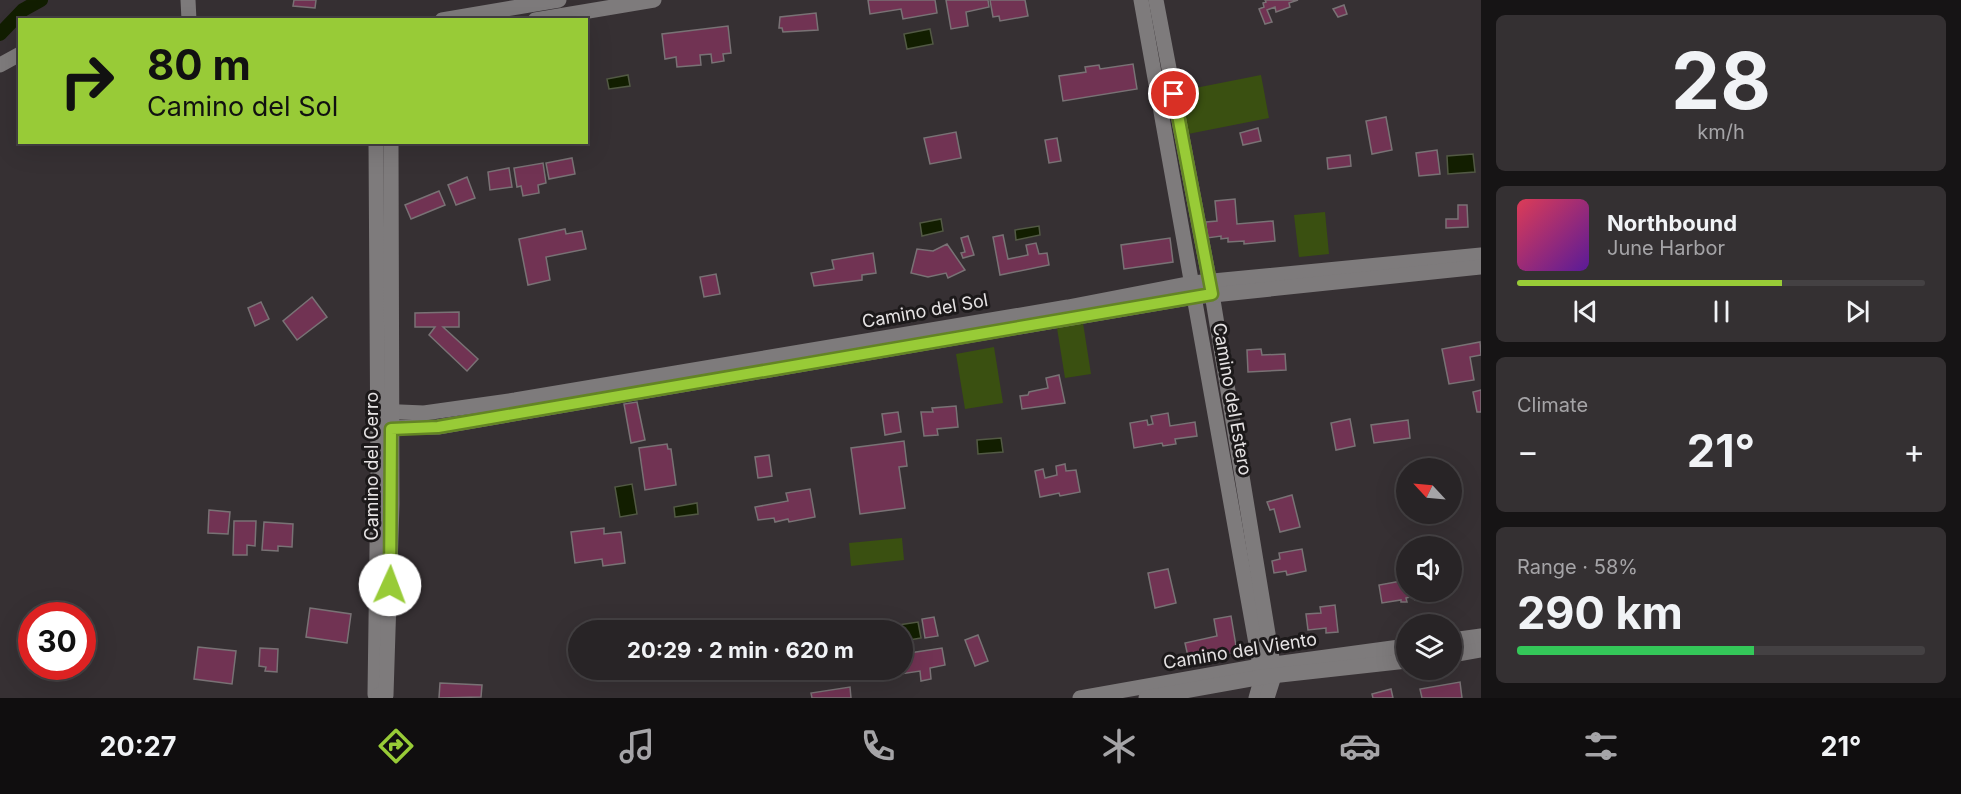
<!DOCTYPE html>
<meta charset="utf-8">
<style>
body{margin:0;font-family:Inter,sans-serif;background:#343032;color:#f1f3f6;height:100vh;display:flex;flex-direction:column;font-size:22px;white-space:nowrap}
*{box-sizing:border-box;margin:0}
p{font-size:20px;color:#a5a4a7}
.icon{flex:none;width:33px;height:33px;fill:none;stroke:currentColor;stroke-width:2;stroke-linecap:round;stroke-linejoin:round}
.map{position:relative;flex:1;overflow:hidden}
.drawer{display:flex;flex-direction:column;gap:15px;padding:15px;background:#161415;width:480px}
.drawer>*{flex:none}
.guide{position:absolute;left:18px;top:18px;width:570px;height:126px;border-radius:0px;box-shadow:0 6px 24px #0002,0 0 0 2px #444143;background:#98cb37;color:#111;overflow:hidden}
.needle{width:39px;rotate:296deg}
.tools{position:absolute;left:1396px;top:458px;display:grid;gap:12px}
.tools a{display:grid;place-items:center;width:66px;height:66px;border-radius:50%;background:#282426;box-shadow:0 6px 24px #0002,0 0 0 2px #444143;font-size:30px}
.speed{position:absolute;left:18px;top:602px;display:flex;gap:12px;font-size:30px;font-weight:700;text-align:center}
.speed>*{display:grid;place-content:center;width:78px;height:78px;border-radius:50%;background:#282426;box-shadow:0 6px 24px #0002,0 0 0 2px #444143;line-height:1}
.speed .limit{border:9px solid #d22;background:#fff;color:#111}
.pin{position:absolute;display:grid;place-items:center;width:51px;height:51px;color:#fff;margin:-26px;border:3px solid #fff;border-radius:50%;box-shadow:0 2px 6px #0007}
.me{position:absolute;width:66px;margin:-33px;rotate:2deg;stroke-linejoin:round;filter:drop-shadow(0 0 4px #0008)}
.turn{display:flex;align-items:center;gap:21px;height:126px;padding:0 30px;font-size:27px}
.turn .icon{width:78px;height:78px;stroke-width:2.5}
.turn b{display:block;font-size:42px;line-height:51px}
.big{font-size:45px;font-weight:700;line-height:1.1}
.drawer .widget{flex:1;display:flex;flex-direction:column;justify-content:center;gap:9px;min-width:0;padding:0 21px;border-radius:9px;background:#343032}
.drawer .dial{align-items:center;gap:0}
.dial b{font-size:78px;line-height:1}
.song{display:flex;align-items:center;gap:18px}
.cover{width:72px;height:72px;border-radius:9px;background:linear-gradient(135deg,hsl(350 70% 55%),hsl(270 70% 35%))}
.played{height:6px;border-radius:3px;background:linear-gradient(90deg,#98cb37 65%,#444143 65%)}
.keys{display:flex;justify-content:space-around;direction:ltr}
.heat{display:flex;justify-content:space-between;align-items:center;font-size:33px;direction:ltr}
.charge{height:9px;border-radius:4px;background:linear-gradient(90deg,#34c759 58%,#444143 0)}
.trip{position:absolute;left:568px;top:620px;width:345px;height:60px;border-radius:30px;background:#282426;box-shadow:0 6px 24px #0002,0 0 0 2px #444143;font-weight:700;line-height:60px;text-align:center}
.menu{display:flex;height:96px;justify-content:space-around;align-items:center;background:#100e0f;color:#a5a4a7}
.menu .icon{width:42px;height:42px}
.menu .active{color:#98cb37}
.menu b{font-size:27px;color:#f1f3f6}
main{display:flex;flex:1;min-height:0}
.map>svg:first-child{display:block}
.green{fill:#3a5011}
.water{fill:#121e00;stroke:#525944;stroke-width:1.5}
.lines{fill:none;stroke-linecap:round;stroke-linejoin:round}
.canal{stroke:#121e00;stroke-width:14}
.building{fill:#713353;stroke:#797275;stroke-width:1.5}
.minor{stroke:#7e7b7c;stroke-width:15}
.route-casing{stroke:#638424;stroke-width:15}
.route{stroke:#98cb37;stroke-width:10}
.labels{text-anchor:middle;stroke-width:6;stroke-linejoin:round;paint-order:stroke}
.street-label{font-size:18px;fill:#e6e3e4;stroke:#1c191a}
</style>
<main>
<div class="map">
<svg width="1481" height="698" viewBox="0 0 1481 698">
<rect width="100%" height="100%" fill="#363033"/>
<g class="green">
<path d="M1261,75L1269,118L1188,134L1180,91Z"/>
<path d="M1325,212L1329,254L1299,257L1294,215Z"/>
<path d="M1083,323L1091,374L1065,378L1057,328Z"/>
<path d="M994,347L1003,403L965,409L956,354Z"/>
<path d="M902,538L904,560L851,566L849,543Z"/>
</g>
<g class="water">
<path d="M930,29L933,44L907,49L904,34Z"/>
<path d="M628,75L630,86L609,89L607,79Z"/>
<path d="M1473,154L1475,172L1448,174L1447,156Z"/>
<path d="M941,219L943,231L922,236L920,223Z"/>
<path d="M1039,226L1040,235L1016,240L1015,230Z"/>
<path d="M1001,438L1003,452L978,454L977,440Z"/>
<path d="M632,484L637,514L620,517L615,487Z"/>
<path d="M697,503L698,514L675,517L674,507Z"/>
<path d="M918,622L921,638L903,641V630H885V627Z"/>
</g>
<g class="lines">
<path class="canal" d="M0,34L23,10L41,0"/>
</g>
<g class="building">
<path d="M294,0H316L315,8L293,6Z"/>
<path d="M868,0H935L937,13L903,19L901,9L870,14Z"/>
<path d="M946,0H988L989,7L966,12L968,26L951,29Z"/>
<path d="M990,0H1025L1028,16L1000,21L999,16L993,17Z"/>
<path d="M1265,0H1298L1289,3L1290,7L1276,12L1275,7L1267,10L1272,22L1265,24L1259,9L1264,7L1263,3L1266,2Z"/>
<path d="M1344,5L1347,14L1338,17L1333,9Z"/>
<path d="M816,13L818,30L783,32L782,28H779L780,17Z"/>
<path d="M728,26L731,53L723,54L724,61L712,63L711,54L700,55L701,65L677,67L676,57L665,59L662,34Z"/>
<path d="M1133,64L1137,89L1063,101L1059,76L1086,72L1085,67L1099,65L1100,69Z"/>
<path d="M1386,117L1392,150L1372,154L1366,121Z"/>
<path d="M1258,128L1261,141L1243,145L1240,133Z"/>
<path d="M956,132L961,158L930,164L924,138Z"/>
<path d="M1057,138L1061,161L1049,163L1045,140Z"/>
<path d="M1437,150L1440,174L1419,176L1416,153Z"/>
<path d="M1350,155L1351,166L1328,169L1327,158Z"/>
<path d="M572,158L575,174L549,179L546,163Z"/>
<path d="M543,163L546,183L538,185L539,193L523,196L521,186L517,187L514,168Z"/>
<path d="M509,168L512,187L490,190L488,172Z"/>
<path d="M467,177L475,198L456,205L448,185Z"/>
<path d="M439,191L445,205L411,219L405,205Z"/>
<path d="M1235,199L1237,224L1273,221L1275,241L1244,244V241L1228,242V238L1221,239V236L1207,238L1206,222L1217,221L1215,201Z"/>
<path d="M1458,205H1467L1468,227L1446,228V219H1458Z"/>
<path d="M565,229L566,234L582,231L586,249L546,257L550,280L528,285L519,239Z"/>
<path d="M1003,235L1008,259L1028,255L1026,245L1036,243L1039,254L1047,253L1049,265L1000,275L993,237Z"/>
<path d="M968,236L974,255L963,258L961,253L965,252L961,238Z"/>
<path d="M1170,238L1173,262L1124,269L1121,245Z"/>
<path d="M947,244L965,270L948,278L946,273L928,277L911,273L917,249L933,251Z"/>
<path d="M873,253L876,273L862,275V280L814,286L811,273L834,269L832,260Z"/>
<path d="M716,274L720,294L704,297L700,277Z"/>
<path d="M312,297L327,317L297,340L283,321Z"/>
<path d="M261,302L269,319L255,326L248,308Z"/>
<path d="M459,312V327H443L478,359L467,371L429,335L435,327H415V313Z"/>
<path d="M1480,342L1481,355L1470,357L1474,380L1449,384L1442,349Z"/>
<path d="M1261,349L1262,355L1285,354L1286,370L1248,372L1247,350Z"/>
<path d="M1059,375L1065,403L1022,409L1020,396L1028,395L1029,392L1048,388L1046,378Z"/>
<path d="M1481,390V412H1477L1473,392Z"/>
<path d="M637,402L645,440L631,443L624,404Z"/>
<path d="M956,406L958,427L937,429L938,435L924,436L921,412H933L932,408Z"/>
<path d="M898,412L901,432L885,435L882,414Z"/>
<path d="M1168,413L1170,426L1195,422L1197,436L1175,439L1176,444L1163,446L1162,443L1134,448L1130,423L1147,420L1148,425L1153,424L1151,416Z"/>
<path d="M1350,419L1355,446L1336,450L1331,423Z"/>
<path d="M1408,420L1410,438L1374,443L1371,425Z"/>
<path d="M904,441L907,466L899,467L905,508L860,514L851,448Z"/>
<path d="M667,444L668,449H671L676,485L645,490L639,448Z"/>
<path d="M769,455L772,476L758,478L755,457Z"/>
<path d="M1065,464L1066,471L1076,470L1080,492L1060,496L1059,493L1040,497L1035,471L1043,469L1045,478L1057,475L1056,466Z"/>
<path d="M810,489L815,517L789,522L788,519L775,522L774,518L758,520L755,507L788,501L786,493Z"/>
<path d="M1292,495L1300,527L1280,532L1274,509L1270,510L1267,502Z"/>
<path d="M209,510L230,512L228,534L208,533Z"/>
<path d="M234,521H256L255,546L247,545V555H233Z"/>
<path d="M264,522L293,524L292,547L278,546V551L262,550Z"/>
<path d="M604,528V534L621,532L625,563L603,566L602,559L575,563L571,532Z"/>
<path d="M1302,549L1306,571L1287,575L1286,571L1274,573L1272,561L1280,559L1279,553Z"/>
<path d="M1168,569L1176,603L1155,608L1148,573Z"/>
<path d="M1407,580V591H1424L1425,599L1415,600L1414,596L1406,598L1407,602H1401V600L1382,603L1379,585Z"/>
<path d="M1335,605L1338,632L1326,633V628L1308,630L1306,614L1321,613L1320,607Z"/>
<path d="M310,608L351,614L347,643L306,637Z"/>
<path d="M1231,616L1237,652L1189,661L1185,643L1217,636L1214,619Z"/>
<path d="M934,617L938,636L925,638L922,619Z"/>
<path d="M978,635L988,661L975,666L965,640Z"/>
<path d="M198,647L236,651L232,684L194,679Z"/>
<path d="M260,648L278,649L277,672L265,671L266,667L259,666Z"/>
<path d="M942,648L945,665L930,668L931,679L921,681L920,671L887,676L885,669H903V654Z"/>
<path d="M1460,682L1462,698H1422L1420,689Z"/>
<path d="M440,683L482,685L481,697L439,698Z"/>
<path d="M850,687L851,698H812L811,693Z"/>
<path d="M1391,689L1393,698H1373L1372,694Z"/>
</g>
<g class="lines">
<g class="minor">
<path d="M188,0L189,20"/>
<path d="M1141,0L1262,677L1256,698"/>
<path d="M1156,0L1212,294L1273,664L1274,676L1267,698"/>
<path d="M442,20L559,0"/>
<path d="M535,20L654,0"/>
<path d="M0,65L20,54"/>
<path d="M376,142L378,478L375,694L379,695"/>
<path d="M377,411L424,413L515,400L1068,307L1192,283L1481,255"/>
<path d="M377,428L438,427L1194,297L1481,267"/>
<path d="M1452,640L1481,636"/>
<path d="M1452,655L1481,650"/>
<path d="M379,695H386L392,504L391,142"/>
<path d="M1080,698L1260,666L1407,646"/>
<path d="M1146,698L1262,677L1407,661"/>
</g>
</g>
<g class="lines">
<defs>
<path id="route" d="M390,585L391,429L438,427L1212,294L1174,94"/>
</defs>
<use href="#route" class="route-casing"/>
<use href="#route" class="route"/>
</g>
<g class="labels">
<g class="street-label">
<text transform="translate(925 311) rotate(-10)" y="6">Camino del Sol</text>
<text transform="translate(1232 399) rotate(80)" y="6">Camino del Estero</text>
<text transform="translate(372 466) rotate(-90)" y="6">Camino del Cerro</text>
<text transform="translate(1240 651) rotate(-9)" y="6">Camino del Viento</text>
</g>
</g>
</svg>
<div class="tools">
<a><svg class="needle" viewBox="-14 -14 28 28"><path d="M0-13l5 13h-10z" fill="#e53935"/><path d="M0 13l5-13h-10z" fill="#a5a4a7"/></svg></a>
<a><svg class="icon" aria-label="sound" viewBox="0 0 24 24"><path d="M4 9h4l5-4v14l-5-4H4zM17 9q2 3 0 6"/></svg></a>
<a><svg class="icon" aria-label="layers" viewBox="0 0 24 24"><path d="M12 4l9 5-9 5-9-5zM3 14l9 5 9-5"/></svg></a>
</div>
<div class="speed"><div class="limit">30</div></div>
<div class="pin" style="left:1174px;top:94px;background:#d93025"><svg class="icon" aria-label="arrive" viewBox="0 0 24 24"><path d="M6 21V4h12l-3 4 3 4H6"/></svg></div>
<svg class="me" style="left:390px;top:585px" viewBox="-20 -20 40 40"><circle r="19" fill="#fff"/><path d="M0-13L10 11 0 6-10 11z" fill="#98cb37"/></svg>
<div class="trip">20:29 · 2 min · 620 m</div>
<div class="guide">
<div class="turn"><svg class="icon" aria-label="right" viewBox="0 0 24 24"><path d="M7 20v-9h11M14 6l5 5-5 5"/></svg><div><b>80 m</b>Camino del Sol</div></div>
</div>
</div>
<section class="drawer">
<div class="widget dial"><b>28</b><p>km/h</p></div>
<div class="widget">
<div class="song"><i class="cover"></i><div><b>Northbound</b><p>June Harbor</p></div></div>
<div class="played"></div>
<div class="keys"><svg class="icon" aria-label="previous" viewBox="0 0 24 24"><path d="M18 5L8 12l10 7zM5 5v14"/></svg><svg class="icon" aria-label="pause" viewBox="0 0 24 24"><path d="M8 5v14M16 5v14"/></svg><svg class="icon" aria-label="next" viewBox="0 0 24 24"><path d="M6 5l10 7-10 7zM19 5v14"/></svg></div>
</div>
<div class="widget"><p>Climate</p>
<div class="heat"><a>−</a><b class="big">21°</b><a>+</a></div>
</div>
<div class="widget"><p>Range · 58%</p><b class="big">290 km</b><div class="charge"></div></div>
</section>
</main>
<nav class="menu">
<b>20:27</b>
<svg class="icon active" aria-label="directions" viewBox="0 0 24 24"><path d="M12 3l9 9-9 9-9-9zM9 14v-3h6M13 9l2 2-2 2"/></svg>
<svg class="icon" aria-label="music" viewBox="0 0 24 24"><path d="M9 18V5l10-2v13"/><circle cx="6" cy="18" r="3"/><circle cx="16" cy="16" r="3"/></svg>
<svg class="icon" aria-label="phone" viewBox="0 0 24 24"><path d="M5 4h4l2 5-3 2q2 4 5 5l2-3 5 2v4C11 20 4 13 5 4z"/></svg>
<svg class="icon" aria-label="climate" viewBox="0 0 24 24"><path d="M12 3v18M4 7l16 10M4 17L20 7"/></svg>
<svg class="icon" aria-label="car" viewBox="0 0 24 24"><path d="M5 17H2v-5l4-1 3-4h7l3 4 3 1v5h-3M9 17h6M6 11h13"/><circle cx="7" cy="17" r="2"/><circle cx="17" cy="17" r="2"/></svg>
<svg class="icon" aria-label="filters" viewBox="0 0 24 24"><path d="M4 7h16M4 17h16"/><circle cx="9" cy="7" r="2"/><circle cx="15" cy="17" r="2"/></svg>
<b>21°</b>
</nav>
